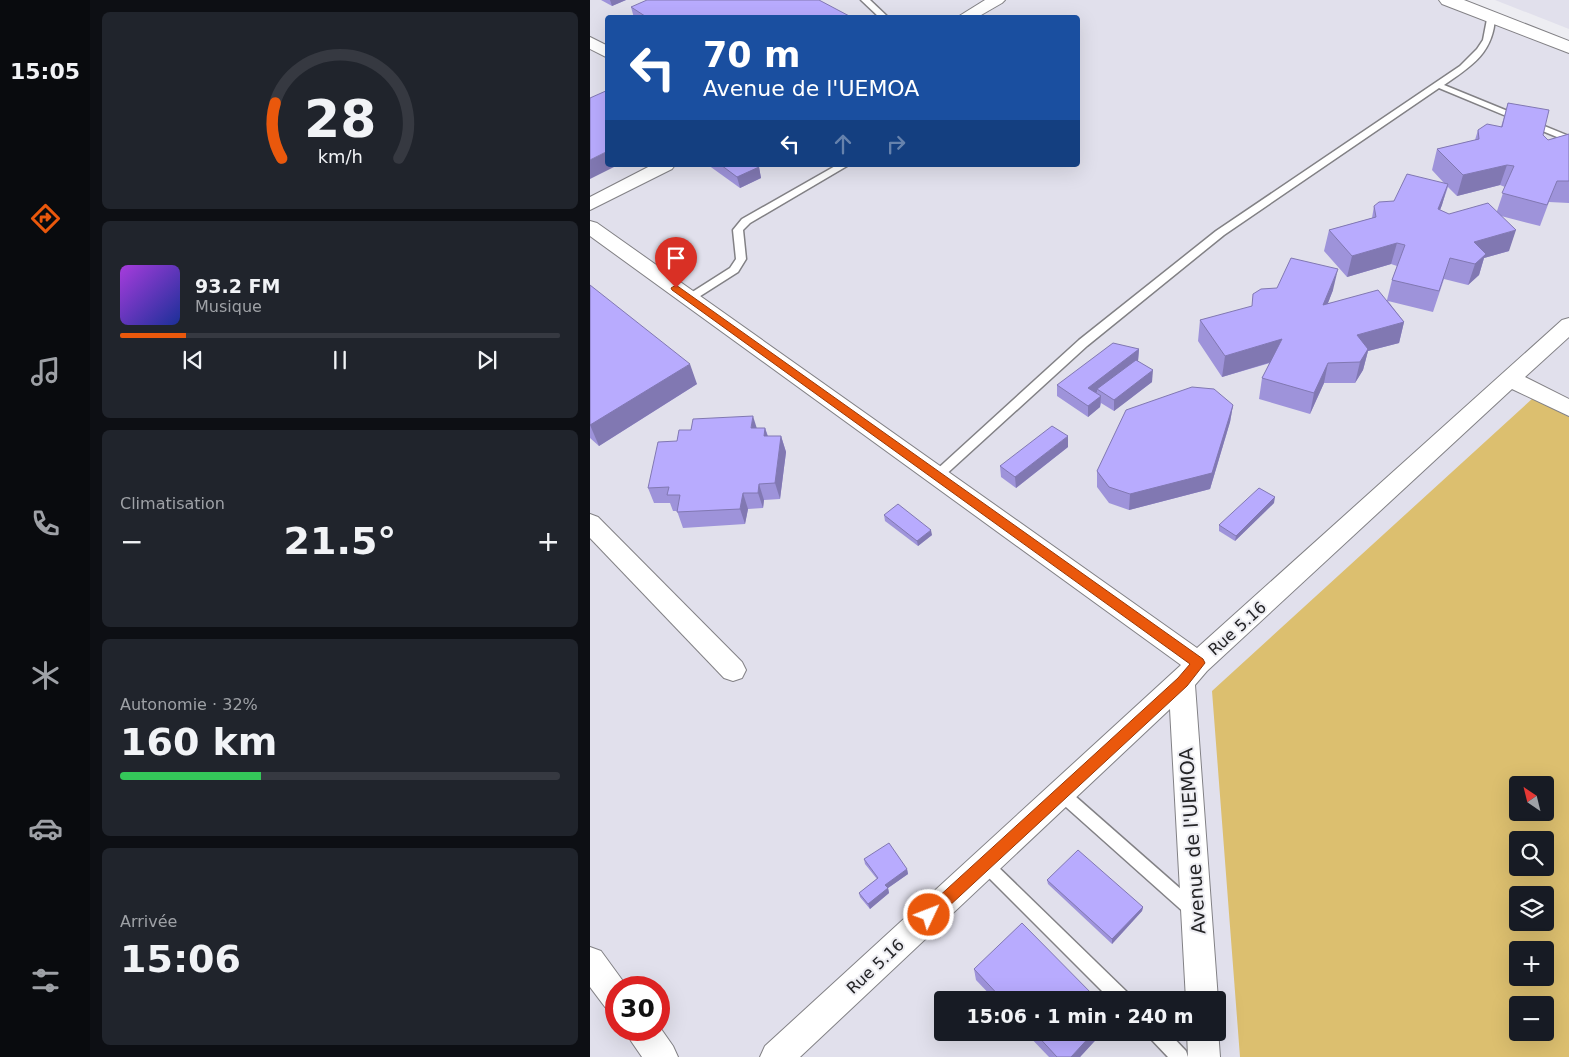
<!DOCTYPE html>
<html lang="fr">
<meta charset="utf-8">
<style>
body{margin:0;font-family:"DejaVu Sans",sans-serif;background:#20242c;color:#f1f3f6;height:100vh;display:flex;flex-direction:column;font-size:19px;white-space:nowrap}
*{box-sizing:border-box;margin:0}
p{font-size:16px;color:#9ea1a6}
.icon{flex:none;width:28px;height:28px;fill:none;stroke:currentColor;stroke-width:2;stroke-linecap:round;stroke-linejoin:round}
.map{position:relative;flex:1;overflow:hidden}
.side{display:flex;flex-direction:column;gap:12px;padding:12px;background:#0d0f14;width:500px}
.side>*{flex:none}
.hud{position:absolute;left:15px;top:15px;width:475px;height:152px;border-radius:5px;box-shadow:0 5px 20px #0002;background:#1a4fa0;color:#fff;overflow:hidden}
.needle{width:32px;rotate:325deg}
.controls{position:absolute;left:919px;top:776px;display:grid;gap:10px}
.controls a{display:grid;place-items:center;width:45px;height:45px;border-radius:5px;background:#171b24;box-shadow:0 5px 20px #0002;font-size:25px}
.speed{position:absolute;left:15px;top:976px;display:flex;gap:10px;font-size:25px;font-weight:700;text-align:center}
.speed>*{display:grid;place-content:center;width:65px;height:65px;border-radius:50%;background:#171b24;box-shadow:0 5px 20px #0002;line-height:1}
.speed .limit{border:8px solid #d22;background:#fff;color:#111}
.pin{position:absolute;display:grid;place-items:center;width:42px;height:42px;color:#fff;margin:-51px -21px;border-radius:50% 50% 50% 0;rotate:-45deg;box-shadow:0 0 5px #0007}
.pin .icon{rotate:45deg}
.me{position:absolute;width:55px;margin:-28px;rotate:47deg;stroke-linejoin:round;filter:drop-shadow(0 0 4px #0008)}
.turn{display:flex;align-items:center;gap:18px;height:105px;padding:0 15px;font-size:22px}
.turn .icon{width:65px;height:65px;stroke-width:2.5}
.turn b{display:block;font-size:35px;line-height:42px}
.lanes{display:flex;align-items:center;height:48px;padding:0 15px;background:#0003;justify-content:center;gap:25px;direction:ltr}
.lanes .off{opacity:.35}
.big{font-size:38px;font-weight:600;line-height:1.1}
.side .tile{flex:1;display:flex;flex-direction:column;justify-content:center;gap:8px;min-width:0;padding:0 18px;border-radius:8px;background:#20242c}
.side .dial{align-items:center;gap:0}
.dial svg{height:130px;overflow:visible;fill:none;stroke:#363941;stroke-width:7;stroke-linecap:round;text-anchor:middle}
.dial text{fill:#f1f3f6;stroke:none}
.song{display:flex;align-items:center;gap:15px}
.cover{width:60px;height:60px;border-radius:8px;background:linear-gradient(135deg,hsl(280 70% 55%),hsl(230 70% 35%))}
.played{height:5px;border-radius:2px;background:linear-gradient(90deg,#ea580c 15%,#363941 15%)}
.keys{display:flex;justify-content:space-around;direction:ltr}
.heat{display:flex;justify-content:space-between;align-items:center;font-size:28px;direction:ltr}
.charge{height:8px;border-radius:4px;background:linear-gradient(90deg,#34c759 32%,#363941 0)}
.trip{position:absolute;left:344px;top:991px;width:292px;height:50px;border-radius:5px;background:#171b24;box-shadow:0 5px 20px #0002;font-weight:600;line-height:50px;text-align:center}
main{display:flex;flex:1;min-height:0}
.tabs{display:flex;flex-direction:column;width:90px;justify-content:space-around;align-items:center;background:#090b0e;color:#9ea1a6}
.tabs .icon{width:35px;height:35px}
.tabs .current{color:#ea580c}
.tabs b{font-size:22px;color:#f1f3f6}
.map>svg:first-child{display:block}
.built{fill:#e1e0ec;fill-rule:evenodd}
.green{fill:#dcbf6f;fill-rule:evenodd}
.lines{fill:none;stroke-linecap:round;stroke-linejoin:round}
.lane-casing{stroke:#828185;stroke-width:3}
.street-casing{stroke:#828185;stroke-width:2}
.primary-casing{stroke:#828185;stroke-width:2}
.lane{fill:#fff;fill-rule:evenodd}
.street{fill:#fff;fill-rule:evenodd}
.primary{fill:#fff;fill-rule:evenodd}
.wall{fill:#9e93da;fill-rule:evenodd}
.shaded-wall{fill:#8178b2}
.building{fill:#b8abfe;stroke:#8178b2}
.route{fill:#ea580c;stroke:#983908}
.labels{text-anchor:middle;stroke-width:4;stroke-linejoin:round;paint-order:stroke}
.street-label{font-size:16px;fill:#242426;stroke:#ededf2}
.near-street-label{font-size:19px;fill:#242426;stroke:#ededf2}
</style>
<main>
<nav class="tabs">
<b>15:05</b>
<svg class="icon current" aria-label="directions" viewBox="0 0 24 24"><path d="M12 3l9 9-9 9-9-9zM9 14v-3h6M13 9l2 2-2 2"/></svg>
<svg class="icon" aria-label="music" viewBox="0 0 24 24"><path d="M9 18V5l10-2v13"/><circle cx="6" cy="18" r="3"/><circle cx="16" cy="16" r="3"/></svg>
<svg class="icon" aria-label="phone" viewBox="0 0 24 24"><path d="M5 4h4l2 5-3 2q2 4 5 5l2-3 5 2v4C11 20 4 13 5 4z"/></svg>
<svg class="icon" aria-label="climate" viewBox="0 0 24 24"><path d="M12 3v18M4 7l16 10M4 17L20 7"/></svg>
<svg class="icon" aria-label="car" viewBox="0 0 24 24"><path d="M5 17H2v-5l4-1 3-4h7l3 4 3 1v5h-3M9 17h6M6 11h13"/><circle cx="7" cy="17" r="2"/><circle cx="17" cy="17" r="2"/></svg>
<svg class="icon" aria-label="filters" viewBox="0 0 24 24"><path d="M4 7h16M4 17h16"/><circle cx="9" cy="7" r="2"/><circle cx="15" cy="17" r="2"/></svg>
</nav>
<section class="side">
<div class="tile dial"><svg viewBox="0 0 100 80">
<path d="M14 69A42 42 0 1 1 86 69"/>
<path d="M14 69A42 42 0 0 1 10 35" stroke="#ea580c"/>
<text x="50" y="56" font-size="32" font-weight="700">28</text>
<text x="50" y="72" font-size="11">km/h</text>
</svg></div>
<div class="tile">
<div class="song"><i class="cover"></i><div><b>93.2 FM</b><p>Musique</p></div></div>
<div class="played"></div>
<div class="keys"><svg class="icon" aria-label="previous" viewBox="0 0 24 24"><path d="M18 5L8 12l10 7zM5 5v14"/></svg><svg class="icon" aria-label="pause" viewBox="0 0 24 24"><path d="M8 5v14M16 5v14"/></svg><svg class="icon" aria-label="next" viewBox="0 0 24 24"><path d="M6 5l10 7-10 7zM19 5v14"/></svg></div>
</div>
<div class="tile"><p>Climatisation</p>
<div class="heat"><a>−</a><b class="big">21.5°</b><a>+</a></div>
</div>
<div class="tile"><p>Autonomie · 32%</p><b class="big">160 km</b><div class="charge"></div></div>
<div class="tile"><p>Arrivée</p><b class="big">15:06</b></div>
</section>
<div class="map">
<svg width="979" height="1057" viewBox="0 0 979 1057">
<rect width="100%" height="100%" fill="#ededf2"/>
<g class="built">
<path d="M0,0H861L979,46V1057H0ZM18,18H488V165H18ZM928,785H955V812H928ZM928,840H955V868H928ZM928,895H955V922H928ZM928,950H955V978H928ZM26,988H69V1030H26ZM352,1000H628V1032H352ZM928,1005H955V1032H928Z"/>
<path d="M905,0H979V29Z"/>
</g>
<path class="green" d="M943,398L979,417V1057H650L622,691ZM928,785H955V812H928ZM928,840H955V868H928ZM928,895H955V922H928ZM928,950H955V978H928ZM928,1005H955V1032H928Z"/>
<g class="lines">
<defs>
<g id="lane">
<path d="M271,0H280L299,18H290Z"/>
<path d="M898,14L905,16C904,52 882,66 854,85L979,136V142L849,88L634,235L497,346L352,478H344L342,475L344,472L489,340L626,231L870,66L887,49L893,40Z"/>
<path d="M247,165L257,166L160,223L153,230L156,259L148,272L104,300H96L95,298L96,296L140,268L146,259L143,230L152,219Z"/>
<path d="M472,787L477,789L609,905L611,910L609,915L603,918L597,915L467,799L465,794L467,789Z"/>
<path d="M395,857L400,859L539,994L541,1000H521L390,869L387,864L390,859Z"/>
<path d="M558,1032H578L596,1051L598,1057H578L560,1038Z"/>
</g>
<g id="street">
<path d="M395,0H415L412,3L386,18H366Z"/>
<path d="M0,37L18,46V58L0,49Z"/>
<path d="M62,165H85L82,169L0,210V197Z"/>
<path d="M0,221L7,223L607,648L972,320L979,318V337L935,377L979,399V416L922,389L617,671L605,685L628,1000H596L580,709L210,1057H170L175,1046L591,665L0,236Z"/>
<path d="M0,514L8,517L152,662L156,670L152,678L143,681L134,678L0,538Z"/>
<path d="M0,947L11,951L38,988H26V1012L15,1007L0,987Z"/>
<path d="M69,1026L83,1046L88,1057H52L41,1041L36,1030H69Z"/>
<path d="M628,1029L630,1057H598L597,1032H628Z"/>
</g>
<path id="primary" d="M849,0H874L979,41V53L852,4Z"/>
</defs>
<use href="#lane" class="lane-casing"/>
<use href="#street" class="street-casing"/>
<use href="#primary" class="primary-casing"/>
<use href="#lane" class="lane"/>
<use href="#street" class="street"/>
<use href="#primary" class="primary"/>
</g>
<g class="wall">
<path d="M11,0H36L22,6Z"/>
<path d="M41,7L263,18H44Z"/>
<path d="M918,103L958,140L979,134V203L959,202L950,226L911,216L919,251L894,258L889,275L878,285L854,279L843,312L798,301L814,322L809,343L778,351L773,370L765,383H734L720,414L669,399L672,378L680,363L632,377L608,341L610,320L743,290L738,303L797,300L802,280L807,266L801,264L757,277L734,251L739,230L782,218L784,206L804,201L854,183L842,170L847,149L885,140L888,130L911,127ZM910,185L915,187L907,211L859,214L850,210L858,187L867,196Z"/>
<path d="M118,165H166L169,167L171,178L150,188Z"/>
<path d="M0,285L107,384L9,446L0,438Z"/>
<path d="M549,349L548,361L562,382L524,411L511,403L510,407L498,417L467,396V385Z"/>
<path d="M643,405L640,422L620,489L539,510L519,503L507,487V471Z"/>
<path d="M167,428H175L178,436H191L196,452L190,499L174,500L173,508L158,509L155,524L93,528L87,511H83L80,503H64L58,488L87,441Z"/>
<path d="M478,447L426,488L411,477L410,466Z"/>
<path d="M684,503L645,541L629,531V525Z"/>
<path d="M294,515L342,535L328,546L295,521Z"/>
<path d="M274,859L317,869L318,874L298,888L299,893L280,909L270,897L269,893L287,879L275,864Z"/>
<path d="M457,880L553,907L552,911L522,944L458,884Z"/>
<path d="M384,969L508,1000H405L386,980Z"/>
<path d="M435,1032H513L490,1057H459Z"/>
</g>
<g class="shaded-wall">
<path d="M20,0H36L22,6Z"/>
<path d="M18,151V165H28L0,179V160Z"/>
<path d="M917,165L910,185L867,196L873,175Z"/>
<path d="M169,167L171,178L150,188L147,177Z"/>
<path d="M858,184L852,205L842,230L848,209Z"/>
<path d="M926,230L919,251L894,258L889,275L878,285L885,264L884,242Z"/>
<path d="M807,243L801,264L757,277L762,256Z"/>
<path d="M748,269L743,290L729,326L733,305Z"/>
<path d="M814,322L809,343L778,351L773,370L765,383L770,362L767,335Z"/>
<path d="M692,339L688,360L632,377L635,356Z"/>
<path d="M549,349L548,361L509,390L507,389V392L498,399V388Z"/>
<path d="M738,363L734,383L720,414L724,393Z"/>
<path d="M100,364L107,384L9,446L0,425Z"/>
<path d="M563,370L562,382L524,411V400Z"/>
<path d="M511,396L510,407L498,417V406Z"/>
<path d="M643,405L640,422L620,489L539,510L540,494Z"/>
<path d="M163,416L168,432L161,428Z"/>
<path d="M175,428L180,444L174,436Z"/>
<path d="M191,436L196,452L190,499L185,483Z"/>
<path d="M478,436V447L426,488L425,477Z"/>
<path d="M169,484L174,500L173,508L168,493Z"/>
<path d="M153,493L158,509L155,524L150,509Z"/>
<path d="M685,497L684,503L645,541L646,536Z"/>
<path d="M341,530L342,535L328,546L327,541Z"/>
<path d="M317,869L318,874L298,888L299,893L280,909L278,904L295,885Z"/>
<path d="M553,907L552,911L522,944V939Z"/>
<path d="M504,1032H513L490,1057H481Z"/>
</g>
<g class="building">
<path d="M57,0H229L263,18H58L41,7Z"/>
<path d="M18,90V151L0,160V98Z"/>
<path d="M918,103L959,110L953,135L958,140L979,134V181H967L957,205L912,193L924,166L917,165L873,175L847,149L889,139L888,130L897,124L912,127Z"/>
<path d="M131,165H166L169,167L147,177Z"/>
<path d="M817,174L858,184L848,209L859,214L898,203L926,230L884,242L896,254L885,264L860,258L849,291L802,280L815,245L807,243L762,256L739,230L786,217L784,206L789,202L804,201Z"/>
<path d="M701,258L748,269L733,305L788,290L814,322L767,335L778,349L770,362L738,363L724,393L672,378L692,339L635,356L610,320L662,306L663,294L671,289L687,288Z"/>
<path d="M0,285L100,364L0,425Z"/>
<path d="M523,343L549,349L498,388L511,396L498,406L467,385Z"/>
<path d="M546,360L563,370L524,400L507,389Z"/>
<path d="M602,387L624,389L643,405L622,473L540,494L519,487L507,471L536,410Z"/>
<path d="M163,416L161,428H175L174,436H191L185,483L169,484L168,493H153L150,509L87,512L90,495H77L79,487L58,488L68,442L87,441L89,430H101L103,419Z"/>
<path d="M462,426L478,436L425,477L410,466Z"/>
<path d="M669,488L685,497L646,536L629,525Z"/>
<path d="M308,504L341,530L327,541L294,515Z"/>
<path d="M299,843L317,869L295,885L298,888L278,904L269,893L288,878L274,859Z"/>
<path d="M488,850L553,907L522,939L457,880Z"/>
<path d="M432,923L508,1000H413L384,969Z"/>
<path d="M444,1032H504L481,1057H467Z"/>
</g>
<path class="route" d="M86,285L613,659L615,663L597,686L344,920L339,922L334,920L332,915L334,910L588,678L600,664L82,290L81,288Z"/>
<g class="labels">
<g class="street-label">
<text transform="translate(647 628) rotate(-42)" y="6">Rue 5.16</text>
<text transform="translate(285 966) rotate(-43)" y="6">Rue 5.16</text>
</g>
<g class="near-street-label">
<text transform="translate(602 841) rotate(-94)" y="7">Avenue de l'UEMOA</text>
</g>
</g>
</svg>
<div class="controls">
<a><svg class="needle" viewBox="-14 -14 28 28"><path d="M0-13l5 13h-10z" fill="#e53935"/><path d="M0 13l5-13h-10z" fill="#9ea1a6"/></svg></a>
<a><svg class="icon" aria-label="search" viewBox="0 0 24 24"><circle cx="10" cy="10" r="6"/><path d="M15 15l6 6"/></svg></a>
<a><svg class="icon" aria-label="layers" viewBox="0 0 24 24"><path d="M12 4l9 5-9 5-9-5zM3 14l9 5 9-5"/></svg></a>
<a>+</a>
<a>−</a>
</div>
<div class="speed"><div class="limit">30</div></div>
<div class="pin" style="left:86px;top:288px;background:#d93025"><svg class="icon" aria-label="arrive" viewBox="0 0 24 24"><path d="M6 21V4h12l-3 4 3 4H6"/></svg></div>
<svg class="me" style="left:339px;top:915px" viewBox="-20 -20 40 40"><circle r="17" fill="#ea580c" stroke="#fff" stroke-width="3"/><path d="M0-11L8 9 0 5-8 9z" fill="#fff"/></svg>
<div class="trip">15:06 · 1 min · 240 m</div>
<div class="hud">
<div class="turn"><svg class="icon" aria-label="left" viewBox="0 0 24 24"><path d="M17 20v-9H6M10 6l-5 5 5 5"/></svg><div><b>70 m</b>Avenue de l'UEMOA</div></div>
<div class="lanes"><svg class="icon" aria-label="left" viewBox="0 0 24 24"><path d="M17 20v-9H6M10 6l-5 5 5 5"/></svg><svg class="icon off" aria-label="ahead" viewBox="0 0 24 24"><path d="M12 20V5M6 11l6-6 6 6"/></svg><svg class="icon off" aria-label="right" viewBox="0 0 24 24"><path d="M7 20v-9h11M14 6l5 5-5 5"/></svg></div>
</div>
</div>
</main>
